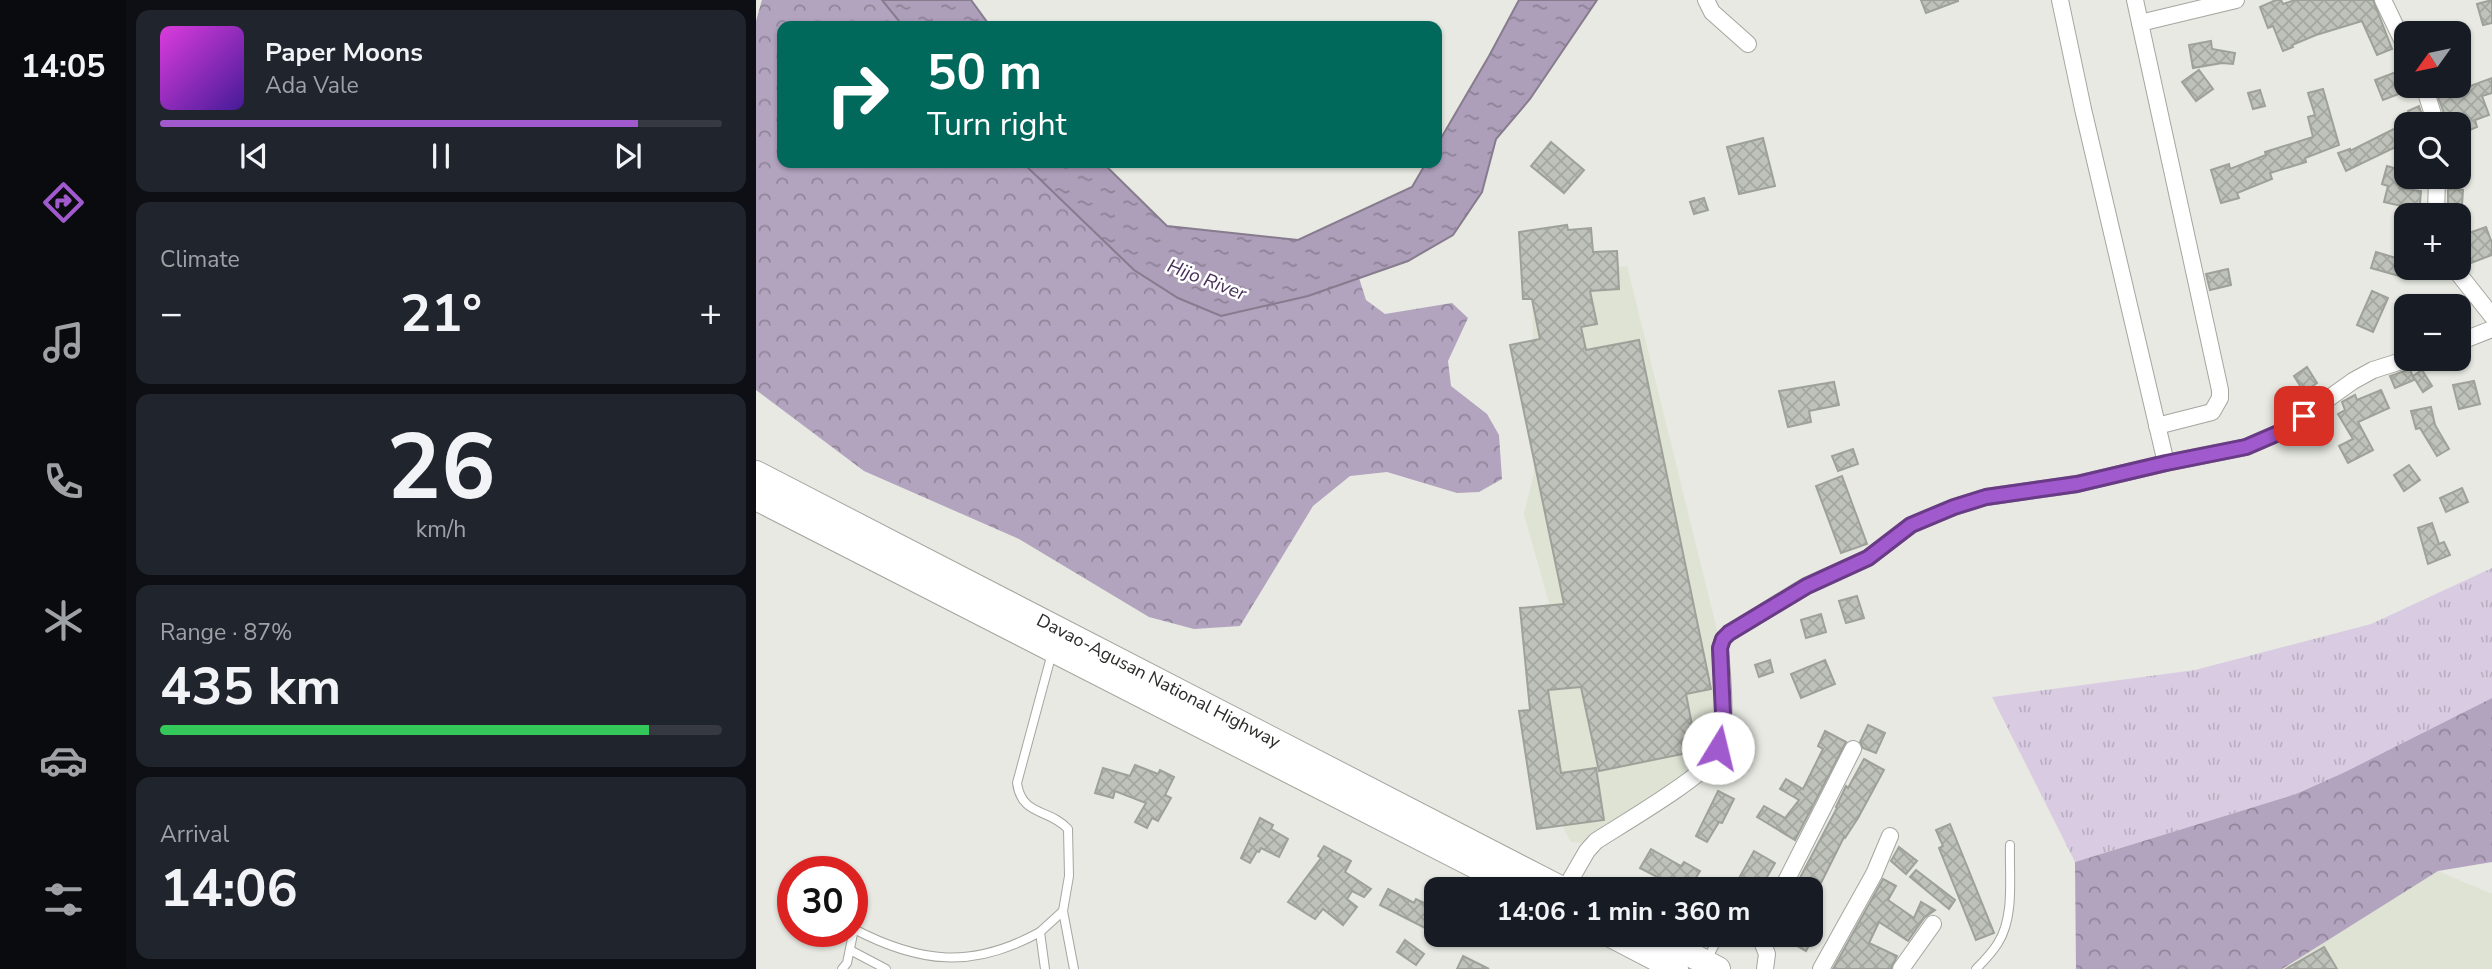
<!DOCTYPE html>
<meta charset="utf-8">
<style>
body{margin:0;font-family:"Nunito Sans",sans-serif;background:#20242c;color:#f1f3f6;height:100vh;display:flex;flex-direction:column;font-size:26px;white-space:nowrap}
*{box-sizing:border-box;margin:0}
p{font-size:23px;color:#9ea1a6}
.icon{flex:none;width:38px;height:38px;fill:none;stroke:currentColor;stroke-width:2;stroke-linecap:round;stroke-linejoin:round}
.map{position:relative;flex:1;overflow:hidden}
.side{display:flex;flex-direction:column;gap:10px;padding:10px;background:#0d0f14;width:630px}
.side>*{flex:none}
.top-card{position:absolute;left:21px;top:21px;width:665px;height:147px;border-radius:14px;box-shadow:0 2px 5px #0004;background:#00695c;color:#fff;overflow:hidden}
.needle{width:46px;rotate:237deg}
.fabs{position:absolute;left:1638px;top:21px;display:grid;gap:14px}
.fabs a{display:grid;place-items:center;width:77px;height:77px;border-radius:14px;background:#171b24;box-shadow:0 2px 5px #0004;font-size:35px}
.speed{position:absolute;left:21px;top:856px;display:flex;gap:14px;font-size:35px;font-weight:700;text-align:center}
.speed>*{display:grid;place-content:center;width:91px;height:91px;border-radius:50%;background:#171b24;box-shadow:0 2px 5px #0004;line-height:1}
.speed .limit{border:10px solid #d22;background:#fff;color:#111}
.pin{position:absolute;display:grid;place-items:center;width:60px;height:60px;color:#fff;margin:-30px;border-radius:14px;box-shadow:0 4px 10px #0006}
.me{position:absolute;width:77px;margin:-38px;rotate:9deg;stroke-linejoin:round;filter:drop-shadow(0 0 5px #0008)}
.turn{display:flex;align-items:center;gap:24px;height:147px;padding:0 35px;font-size:32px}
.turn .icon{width:91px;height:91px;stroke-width:2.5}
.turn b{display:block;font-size:49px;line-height:60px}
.big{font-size:52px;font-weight:700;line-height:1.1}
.side .tile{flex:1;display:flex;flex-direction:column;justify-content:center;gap:10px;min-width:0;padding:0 24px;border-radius:14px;background:#20242c}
.side .dial{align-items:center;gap:0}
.dial b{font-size:91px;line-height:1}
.song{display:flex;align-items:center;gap:21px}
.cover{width:84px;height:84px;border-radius:10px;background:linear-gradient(135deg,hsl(300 70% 55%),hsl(260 70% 35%))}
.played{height:7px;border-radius:4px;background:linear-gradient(90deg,#a15ace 85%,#363941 85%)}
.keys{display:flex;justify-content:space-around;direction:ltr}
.heat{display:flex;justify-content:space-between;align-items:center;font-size:38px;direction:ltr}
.charge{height:10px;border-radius:5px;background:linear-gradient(90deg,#34c759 87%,#363941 0)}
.trip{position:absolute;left:668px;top:877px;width:399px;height:70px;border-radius:14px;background:#171b24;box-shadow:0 2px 5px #0004;font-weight:700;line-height:70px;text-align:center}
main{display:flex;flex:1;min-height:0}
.tab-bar{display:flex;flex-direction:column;width:126px;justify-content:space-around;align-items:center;background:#090b0e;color:#9ea1a6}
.tab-bar .icon{width:49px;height:49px}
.tab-bar .on{color:#a15ace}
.tab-bar b{font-size:32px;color:#f1f3f6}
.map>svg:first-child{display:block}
.built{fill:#dee3d4}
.grass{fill:url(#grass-tufts)}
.forest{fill:url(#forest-crowns)}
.water{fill:url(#water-ripples);stroke:#867c8e;stroke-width:2}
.building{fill:url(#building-cross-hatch);stroke:#9ea199;stroke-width:2}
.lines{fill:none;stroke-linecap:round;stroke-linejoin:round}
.service-casing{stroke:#a4a69f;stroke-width:10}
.minor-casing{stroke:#a4a69f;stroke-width:18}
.trunk-casing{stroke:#a4a69f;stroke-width:26}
.service{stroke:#fff;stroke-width:8}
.minor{stroke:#fff;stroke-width:16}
.trunk{stroke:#fff;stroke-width:24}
.route-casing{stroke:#693a86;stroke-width:18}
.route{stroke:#a15ace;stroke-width:12}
.labels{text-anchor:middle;stroke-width:5;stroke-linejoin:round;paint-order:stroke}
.street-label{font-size:18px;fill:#2b2b29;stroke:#fff}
.water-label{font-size:19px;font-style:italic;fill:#483058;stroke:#fff}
</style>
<main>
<nav class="tab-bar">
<b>14:05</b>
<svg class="icon on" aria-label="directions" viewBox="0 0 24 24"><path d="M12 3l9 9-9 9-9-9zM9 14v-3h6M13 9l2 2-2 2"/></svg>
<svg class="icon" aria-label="music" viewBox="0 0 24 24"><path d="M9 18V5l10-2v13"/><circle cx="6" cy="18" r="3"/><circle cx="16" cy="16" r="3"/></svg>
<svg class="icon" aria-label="phone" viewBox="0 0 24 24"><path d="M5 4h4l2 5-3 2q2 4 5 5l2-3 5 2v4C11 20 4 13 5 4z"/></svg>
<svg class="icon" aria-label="climate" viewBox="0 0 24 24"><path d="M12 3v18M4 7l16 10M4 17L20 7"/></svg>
<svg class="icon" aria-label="car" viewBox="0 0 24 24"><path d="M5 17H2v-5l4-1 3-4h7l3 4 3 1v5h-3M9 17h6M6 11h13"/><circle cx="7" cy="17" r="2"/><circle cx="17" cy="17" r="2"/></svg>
<svg class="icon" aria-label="filters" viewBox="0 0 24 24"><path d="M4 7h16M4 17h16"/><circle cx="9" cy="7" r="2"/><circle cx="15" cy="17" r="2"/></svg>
</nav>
<section class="side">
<div class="tile">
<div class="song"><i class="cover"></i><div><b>Paper Moons</b><p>Ada Vale</p></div></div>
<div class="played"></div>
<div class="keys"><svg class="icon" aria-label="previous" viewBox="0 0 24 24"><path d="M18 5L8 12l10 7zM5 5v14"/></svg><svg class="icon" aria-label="pause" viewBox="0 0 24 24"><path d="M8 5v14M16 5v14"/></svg><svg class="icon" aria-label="next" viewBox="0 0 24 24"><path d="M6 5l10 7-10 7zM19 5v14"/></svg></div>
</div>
<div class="tile"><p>Climate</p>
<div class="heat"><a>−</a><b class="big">21°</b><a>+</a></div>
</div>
<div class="tile dial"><b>26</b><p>km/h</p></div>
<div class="tile"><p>Range · 87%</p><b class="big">435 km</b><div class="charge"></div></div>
<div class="tile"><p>Arrival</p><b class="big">14:06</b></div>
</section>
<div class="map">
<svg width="1736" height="969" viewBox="0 0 1736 969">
<defs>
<pattern id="grass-tufts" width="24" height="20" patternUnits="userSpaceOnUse" patternTransform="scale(1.75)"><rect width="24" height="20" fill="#d9cce2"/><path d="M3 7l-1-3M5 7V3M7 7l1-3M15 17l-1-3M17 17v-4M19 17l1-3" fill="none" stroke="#baafc2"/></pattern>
<pattern id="forest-crowns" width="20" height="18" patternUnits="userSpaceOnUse" patternTransform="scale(1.75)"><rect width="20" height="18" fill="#b2a3be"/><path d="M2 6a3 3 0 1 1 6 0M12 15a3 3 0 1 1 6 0" fill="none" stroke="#91859a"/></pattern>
<pattern id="water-ripples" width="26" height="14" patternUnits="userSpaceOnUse" patternTransform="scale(1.75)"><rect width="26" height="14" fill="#ad9eb9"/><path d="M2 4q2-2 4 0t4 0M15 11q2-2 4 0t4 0" fill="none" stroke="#8d8196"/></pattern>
<pattern id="building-cross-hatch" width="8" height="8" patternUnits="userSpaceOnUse" patternTransform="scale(1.75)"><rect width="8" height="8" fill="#bfc2ba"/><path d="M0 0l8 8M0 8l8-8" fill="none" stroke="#a4a7a0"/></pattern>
</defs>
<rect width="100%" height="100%" fill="#e7e9e2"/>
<g class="built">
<path d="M871,266L962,634L954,759L831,843L815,842L801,816L776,727L799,624L768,514L778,473L776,273Z"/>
<path d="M1682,871L1736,894V969H1526Z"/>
</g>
<path class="grass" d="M1736,568V698L1589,772L1540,794L1319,862L1236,697L1439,670L1615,624Z"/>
<g class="forest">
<path d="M6,0H126L147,26H26V163H267L342,233L552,296L603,278L610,300L629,314L696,303L712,318L692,361L695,386L731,414L743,435L746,479L723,492L701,493L631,472L594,476L557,506L484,626L438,629L393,617L263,539L108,471L0,390V21Z"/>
<path d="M1736,698V862L1682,871L1526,969H1320L1319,862L1540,794L1589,772Z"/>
</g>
<g class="water">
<path d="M126,0H215L234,26H147Z"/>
<path d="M763,0H841L774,99L740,139L726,192L697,235L652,261L552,296L465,316L422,298L378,270L267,163H347L411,226L542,240L656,187L670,163H681V145L733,56Z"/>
</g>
<g class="building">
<path d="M1165,0H1202V1L1170,13Z"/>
<path d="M1520,0H1525L1527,4L1539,0H1617L1636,49L1621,55L1606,21L1560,35L1536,45L1537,47L1527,51L1517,26L1512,28L1504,7Z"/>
<path d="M1736,0V23L1727,25L1721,4Z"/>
<path d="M1455,41L1456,49L1479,53L1477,64L1466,63L1437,68L1433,45Z"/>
<path d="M1443,70L1457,89L1440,101L1426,82Z"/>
<path d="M1640,72L1648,92L1627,100L1619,80Z"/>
<path d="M1736,78V93L1726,96L1733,115L1719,120L1721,127L1707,133L1704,124H1692L1682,97L1707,85L1709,88Z"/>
<path d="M1567,89L1583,145L1549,158L1550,162L1514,173L1516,179L1481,193L1483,198L1465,203L1455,170L1473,164L1474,169L1510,155L1509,152L1557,137L1552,117L1559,115L1552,93Z"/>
<path d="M1504,90L1509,106L1497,109L1492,93Z"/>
<path d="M1663,106L1669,124H1658L1652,111Z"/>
<path d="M1644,126L1650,142L1590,171L1582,153L1594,149V151Z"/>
<path d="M1007,138L1019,186L983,194L971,147Z"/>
<path d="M795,142L828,170L808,193L775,166Z"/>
<path d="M1631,166L1648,171L1643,188L1665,191L1663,215H1649L1650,207L1628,202L1632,186L1626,184Z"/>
<path d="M1692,189L1707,190L1706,205H1692Z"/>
<path d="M948,198L952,210L938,214L934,202Z"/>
<path d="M811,225L812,230L835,228L837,252L861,251L863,289L834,291L841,324L825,327L830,350L883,340L955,689L930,694L941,751L843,771L825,687L792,690L805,773L840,768L848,820L781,829L763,711L774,710L764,608L808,604L754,345L784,339L776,299H767L763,232Z"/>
<path d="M1730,227L1736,243V255L1715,263L1704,236Z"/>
<path d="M1620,252L1650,261V278L1615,268Z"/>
<path d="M1472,269L1475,285L1454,290L1450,274Z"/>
<path d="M1616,291L1632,298L1617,332L1601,325Z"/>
<path d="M1551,367L1561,383L1548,392L1538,376Z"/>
<path d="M1654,369L1658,380L1639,388L1634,376Z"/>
<path d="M1666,370L1676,386L1667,392L1657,376Z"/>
<path d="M1718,381L1724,404L1703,409L1697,385Z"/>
<path d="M1078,382L1083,405L1053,411L1055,422L1032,427L1023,391Z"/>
<path d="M1625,390L1633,408L1602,422L1617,450L1592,463L1583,446L1597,439L1582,414L1589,410L1586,402L1599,395L1601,400Z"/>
<path d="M1675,407L1679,425L1693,449L1681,456L1664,428L1660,429L1655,411Z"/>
<path d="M1097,449L1102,464L1082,471L1076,456Z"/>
<path d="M1653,465L1664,480L1648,491L1638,475Z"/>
<path d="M1086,476L1111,544L1085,553L1060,486Z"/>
<path d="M1706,488L1712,502L1690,512L1684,498Z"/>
<path d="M1676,523L1683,544L1688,542L1694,555L1672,564L1662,528Z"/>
<path d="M1101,596L1108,618L1090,623L1083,601Z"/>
<path d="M1065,614L1070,632L1050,638L1045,620Z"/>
<path d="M1014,660L1017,672L1003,677L999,665Z"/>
<path d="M1069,660L1079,684L1045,698L1035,674Z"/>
<path d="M1112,725L1129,733L1120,753L1107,748L1104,742Z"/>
<path d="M1069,731L1090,742L1039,840L1001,817L1008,806L1029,818L1043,800L1024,789L1030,779L1047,789L1067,749L1062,746Z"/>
<path d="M1108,759L1128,770L1102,818L1089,838L1088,837L1062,889H1038L1081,808L1080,807L1090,786L1092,788Z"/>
<path d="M379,765L402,774L404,770L418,777L409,795L415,798L402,821L396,818L391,828L379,822L390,803L359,791L357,798L339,793L347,768L374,776Z"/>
<path d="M962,791L978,799L966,823L963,822L951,842L940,836Z"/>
<path d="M504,818L517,825L515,829L532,839L523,857L505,848L503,852L501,851L494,863L485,858Z"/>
<path d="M1194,824L1238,933L1220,940L1183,848L1187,846L1180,830Z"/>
<path d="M568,846L595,861L589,872L615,889L608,897L596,891L591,899L601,907L587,925L567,909L559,919L532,902L565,858L562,856Z"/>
<path d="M1143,847L1161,861L1150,874L1135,861Z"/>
<path d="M895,849L925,866L928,862L944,871L933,889H924L884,868Z"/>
<path d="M998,851L1019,863L1004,889H977Z"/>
<path d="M1160,870L1199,900L1193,909L1154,877Z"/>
<path d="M1127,879L1140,886L1132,900L1158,918L1165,902L1179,910L1168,918L1152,941L1123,922L1113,943L1141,956L1135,969H1077Z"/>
<path d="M632,889L658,903L660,899L681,909V934L624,905Z"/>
<path d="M1021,934H1059L1050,951Z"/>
<path d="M649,940L668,954L660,965L641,952Z"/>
<path d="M1568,947L1581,969H1530Z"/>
<path d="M707,956L733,969H701Z"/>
</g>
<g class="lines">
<defs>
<g id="service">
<path d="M296,653L261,783C266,817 293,808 312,829L313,876L307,911L318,969"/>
<path d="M35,888L37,890"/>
<path d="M96,928C164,964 217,969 284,932"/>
<path d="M94,950L130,969"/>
<path d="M951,960L964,934"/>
<path d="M86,969L91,963L98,929"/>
<path d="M289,969L284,932L307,911"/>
<path d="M1220,969C1228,961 1236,953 1242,943C1259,916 1253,876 1254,845"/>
</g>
<g id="minor">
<path d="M950,0L956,12L992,44"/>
<path d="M1304,0L1327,109L1410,463"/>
<path d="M1379,0L1464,390V398L1456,412L1401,426"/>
<path d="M1627,0L1650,48"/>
<path d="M1384,23L1480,0"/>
<path d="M1668,86L1680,124"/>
<path d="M1680,215L1681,177"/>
<path d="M1698,268L1736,316"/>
<path d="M1703,342L1736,329"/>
<path d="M809,889L831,851L840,841C863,826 949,776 959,756C973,727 966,680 964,648L967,639L973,633L1050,586L1112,558L1155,525L1198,507L1230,497L1321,484L1410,463L1490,447L1527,431L1597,381L1617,370L1652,359"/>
<path d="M1026,889L1097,749"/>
<path d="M1003,934L1011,954L1009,969"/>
<path d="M1065,969L1118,874L1134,836"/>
<path d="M1145,969L1177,924"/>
</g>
<g id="trunk">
<path id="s1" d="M0,473L806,889"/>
<path d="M0,498L764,889"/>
<path d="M853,934L920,969"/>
<path d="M895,934L962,969"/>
</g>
</defs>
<use href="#service" class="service-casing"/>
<use href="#minor" class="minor-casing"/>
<use href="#trunk" class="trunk-casing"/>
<use href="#service" class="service"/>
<use href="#minor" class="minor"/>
<use href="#trunk" class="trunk"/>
</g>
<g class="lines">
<defs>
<path id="route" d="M962,748L967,715L964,648L967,639L973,633L1051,586L1112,558L1155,525L1198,507L1230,497L1321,484L1410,463L1490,447L1527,431L1548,416"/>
</defs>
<use href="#route" class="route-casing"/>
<use href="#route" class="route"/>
</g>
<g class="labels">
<g class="street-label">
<text dy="6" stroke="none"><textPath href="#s1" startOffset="453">Davao-Agusan National Highway</textPath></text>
</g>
<g class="water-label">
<text transform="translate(451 279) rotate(21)" y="7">Hijo River</text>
</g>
</g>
</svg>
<div class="fabs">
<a><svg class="needle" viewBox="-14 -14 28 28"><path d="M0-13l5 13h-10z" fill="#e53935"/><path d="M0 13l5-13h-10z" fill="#9ea1a6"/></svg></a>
<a><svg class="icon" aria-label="search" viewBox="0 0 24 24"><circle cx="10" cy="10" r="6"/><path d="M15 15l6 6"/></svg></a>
<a>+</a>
<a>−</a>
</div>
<div class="speed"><div class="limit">30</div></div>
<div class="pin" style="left:1548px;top:416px;background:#d93025"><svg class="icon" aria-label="arrive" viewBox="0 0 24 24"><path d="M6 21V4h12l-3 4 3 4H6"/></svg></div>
<svg class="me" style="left:962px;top:748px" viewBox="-20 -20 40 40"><circle r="19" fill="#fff"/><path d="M0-13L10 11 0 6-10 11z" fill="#a15ace"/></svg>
<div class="trip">14:06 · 1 min · 360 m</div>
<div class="top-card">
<div class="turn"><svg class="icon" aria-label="right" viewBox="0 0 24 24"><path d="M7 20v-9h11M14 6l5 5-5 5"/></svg><div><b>50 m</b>Turn right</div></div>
</div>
</div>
</main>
